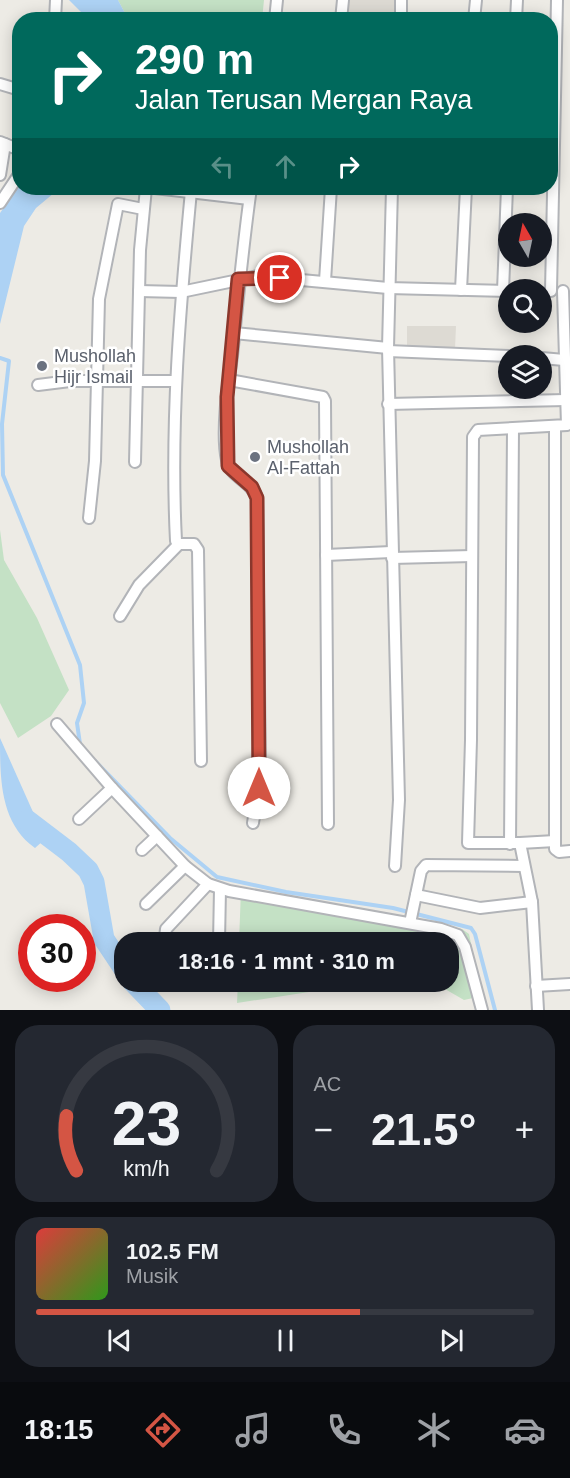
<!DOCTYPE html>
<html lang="id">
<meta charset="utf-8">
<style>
body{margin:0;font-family:Helvetica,sans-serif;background:#242831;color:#f1f3f6;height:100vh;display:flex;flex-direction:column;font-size:22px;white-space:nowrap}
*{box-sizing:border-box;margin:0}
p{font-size:20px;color:#9ea1a6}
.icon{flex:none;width:33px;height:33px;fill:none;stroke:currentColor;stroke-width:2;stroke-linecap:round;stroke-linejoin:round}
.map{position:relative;height:1010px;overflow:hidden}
.side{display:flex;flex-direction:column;gap:15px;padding:15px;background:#0d0f14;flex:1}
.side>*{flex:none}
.top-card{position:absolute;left:12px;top:12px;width:546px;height:183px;border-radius:24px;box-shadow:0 3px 15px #0003;background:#00695c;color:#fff;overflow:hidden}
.needle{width:39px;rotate:351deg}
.tools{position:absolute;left:498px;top:213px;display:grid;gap:12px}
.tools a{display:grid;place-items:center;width:54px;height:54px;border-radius:50%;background:#171b24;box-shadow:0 3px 15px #0003;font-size:30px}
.speed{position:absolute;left:18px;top:914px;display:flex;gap:12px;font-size:30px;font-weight:700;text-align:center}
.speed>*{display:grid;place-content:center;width:78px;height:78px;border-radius:50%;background:#171b24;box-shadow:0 3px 15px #0003;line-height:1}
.speed .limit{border:9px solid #d22;background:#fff;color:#111}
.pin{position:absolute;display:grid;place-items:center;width:51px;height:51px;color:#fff;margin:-26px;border:3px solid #fff;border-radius:50%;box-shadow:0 2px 6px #0007}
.me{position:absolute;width:66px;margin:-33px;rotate:0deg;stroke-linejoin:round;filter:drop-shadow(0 0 4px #0008)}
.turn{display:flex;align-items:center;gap:21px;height:126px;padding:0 24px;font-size:27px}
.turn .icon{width:78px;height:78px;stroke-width:2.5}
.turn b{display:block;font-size:42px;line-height:51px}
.lanes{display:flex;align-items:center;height:57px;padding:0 24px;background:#0003;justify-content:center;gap:30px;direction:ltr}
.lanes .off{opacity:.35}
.big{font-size:45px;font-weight:800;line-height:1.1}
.side .tile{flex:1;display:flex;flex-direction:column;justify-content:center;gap:9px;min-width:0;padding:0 21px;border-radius:24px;background:#242831}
.side .dial{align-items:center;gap:0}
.dial svg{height:156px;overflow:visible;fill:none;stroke:#363941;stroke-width:7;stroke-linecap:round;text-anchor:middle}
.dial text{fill:#f1f3f6;stroke:none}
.song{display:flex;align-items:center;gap:18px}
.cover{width:72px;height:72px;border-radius:9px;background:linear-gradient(135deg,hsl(0 70% 55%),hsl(110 70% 35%))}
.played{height:6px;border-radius:3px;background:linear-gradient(90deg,#d45544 65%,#363941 65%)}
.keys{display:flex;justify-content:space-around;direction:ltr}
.heat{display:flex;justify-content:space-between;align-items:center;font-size:33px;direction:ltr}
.side .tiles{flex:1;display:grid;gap:15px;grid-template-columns:1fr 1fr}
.tile:last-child{grid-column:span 2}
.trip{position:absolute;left:114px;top:932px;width:345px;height:60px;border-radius:24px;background:#171b24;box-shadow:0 3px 15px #0003;font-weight:800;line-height:60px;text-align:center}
.tabs{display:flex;height:96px;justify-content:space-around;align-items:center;background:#090b0e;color:#9ea1a6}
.tabs .icon{width:42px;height:42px}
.tabs .on{color:#d45544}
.tabs b{font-size:27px;color:#f1f3f6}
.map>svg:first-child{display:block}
.education{fill:#dddad3}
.green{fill:#c4e1c5}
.water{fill:#add2f4}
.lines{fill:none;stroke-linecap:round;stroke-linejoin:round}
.stream{stroke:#add2f4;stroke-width:4}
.river{stroke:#add2f4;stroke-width:21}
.street-casing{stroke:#b2b4b8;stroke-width:14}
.street{stroke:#fff;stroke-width:10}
.route-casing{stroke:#8a372c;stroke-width:15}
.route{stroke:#d45544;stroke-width:10}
.worship-dot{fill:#6b7280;stroke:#fff;stroke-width:2}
.labels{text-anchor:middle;stroke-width:5;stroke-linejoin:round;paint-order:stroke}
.worship-label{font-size:18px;fill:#5b616d;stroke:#fff;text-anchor:start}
</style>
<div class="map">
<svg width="570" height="1010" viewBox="0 0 570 1010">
<rect width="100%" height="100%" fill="#edebe5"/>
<g class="education">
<path d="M349,0H398L397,19L348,20Z"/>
<path d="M407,326H456L455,349L407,348Z"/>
</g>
<g class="green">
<path d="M118,0H264L262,20L128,19Z"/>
<path d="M0,530L4,560L37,618L69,690L51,716L18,738L0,703Z"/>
<path d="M241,890L462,929L469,934L482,996L464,1000L438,985L380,981L237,1003L238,981H448V942H239Z"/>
</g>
<g class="water">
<path d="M69,0H118L128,19H88Z"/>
<path d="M19,186L60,188L36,208L24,226L0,324V213Z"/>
<path d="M0,738L33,812L54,831L35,848C0,823 0,779 0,738Z"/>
</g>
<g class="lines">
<g class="stream">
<path d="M0,358L9,361L2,424L3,475L80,665L84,703L77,723L80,744"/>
<path d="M95,761L170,838L217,877L286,892L393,908L471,928L475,934L495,1010"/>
</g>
<g class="river">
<path d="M27,820L69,852L88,870L94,882L104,939L124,969"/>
<path d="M132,981L160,1010"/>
</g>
<defs>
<g id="street">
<path d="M55,20L56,0"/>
<path d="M275,20L277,0"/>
<path d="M341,20L343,0"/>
<path d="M401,20V0"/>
<path d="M474,20L476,0"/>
<path d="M516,20L517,0"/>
<path d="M0,84L20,90"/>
<path d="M0,142L20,150"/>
<path d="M0,175L5,144"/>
<path d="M155,188L249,199"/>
<path d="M251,188C243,244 238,299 232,356C228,384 221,433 227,460C230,478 252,481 257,498L260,779L253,823"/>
<path d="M191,191C180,308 170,423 176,541L179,544H194L198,550L201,761"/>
<path d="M0,203L20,173"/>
<path d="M325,281L331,188"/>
<path d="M461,290L466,188"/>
<path d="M139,291L181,292L258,276L388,288L508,291"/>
<path d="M503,291L507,188"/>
<path d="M551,291L557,0"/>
<path d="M234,333L388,348L392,188"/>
<path d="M388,348L399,800L395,866"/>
<path d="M388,351L508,356"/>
<path d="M542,358L564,360"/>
<path d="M229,380L323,397L325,401L328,824"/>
<path d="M38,385L70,381H175"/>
<path d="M388,404L566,400"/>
<path d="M555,427V849L559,852L570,851"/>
<path d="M135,462L140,250L146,188"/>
<path d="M89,518L95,461L99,299L118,204L143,209"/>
<path d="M326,555L391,552"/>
<path d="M392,558L472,556"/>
<path d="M120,616L139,585L179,544"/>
<path d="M57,724L112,788L185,866L208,884L229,891L441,929L458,935L465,947L482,1010"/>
<path d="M79,819L112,788"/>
<path d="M520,843L555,841"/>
<path d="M510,844L513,429"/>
<path d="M142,850L157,836"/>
<path d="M416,895L480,908L532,902"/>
<path d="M146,904L185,866"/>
<path d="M410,923L421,871L426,865L524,866"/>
<path d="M167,942L165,937L166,929L208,884"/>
<path d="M219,942L220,889"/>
<path d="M536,986L570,984"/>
<path d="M538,1010L532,902L520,843H468L471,740L473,437L478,430L567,425L563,291"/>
</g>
</defs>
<use href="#street" class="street-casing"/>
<use href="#street" class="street"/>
</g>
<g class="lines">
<defs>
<path id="route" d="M259,788L257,498L252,487L228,466L227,397L238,279L280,278"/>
</defs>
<use href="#route" class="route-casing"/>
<use href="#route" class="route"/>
</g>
<g class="worship-dot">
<circle cx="42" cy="366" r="6"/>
<circle cx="255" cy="457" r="6"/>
</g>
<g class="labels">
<g class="worship-label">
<text x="54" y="362">Mushollah<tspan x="54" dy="21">Hijr Ismail</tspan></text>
<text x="267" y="453">Mushollah<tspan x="267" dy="21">Al-Fattah</tspan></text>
</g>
</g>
</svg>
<div class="tools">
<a><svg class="needle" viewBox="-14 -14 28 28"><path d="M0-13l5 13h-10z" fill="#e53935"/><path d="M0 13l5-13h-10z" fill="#9ea1a6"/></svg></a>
<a><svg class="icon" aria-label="search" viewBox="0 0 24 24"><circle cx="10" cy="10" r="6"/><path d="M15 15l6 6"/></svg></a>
<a><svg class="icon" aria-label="layers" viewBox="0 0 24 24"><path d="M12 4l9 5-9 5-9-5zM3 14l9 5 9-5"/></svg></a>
</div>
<div class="speed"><div class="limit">30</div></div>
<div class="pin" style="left:280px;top:278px;background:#d93025"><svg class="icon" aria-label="arrive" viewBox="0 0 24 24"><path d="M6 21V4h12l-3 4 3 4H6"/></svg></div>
<svg class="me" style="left:259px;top:788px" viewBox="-20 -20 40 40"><circle r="19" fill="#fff"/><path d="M0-13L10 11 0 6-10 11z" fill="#d45544"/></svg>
<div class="trip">18:16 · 1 mnt · 310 m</div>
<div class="top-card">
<div class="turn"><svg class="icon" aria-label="right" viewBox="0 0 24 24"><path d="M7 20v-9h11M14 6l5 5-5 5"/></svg><div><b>290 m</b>Jalan Terusan Mergan Raya</div></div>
<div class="lanes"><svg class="icon off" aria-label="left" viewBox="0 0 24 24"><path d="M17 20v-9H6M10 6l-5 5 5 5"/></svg><svg class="icon off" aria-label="ahead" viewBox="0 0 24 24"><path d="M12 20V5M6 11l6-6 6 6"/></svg><svg class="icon" aria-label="right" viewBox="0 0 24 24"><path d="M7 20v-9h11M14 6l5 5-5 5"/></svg></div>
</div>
</div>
<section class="side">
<div class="tiles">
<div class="tile dial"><svg viewBox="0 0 100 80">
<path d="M14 69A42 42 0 1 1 86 69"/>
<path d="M14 69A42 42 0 0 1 9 41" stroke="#d45544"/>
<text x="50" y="56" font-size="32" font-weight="700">23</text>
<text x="50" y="72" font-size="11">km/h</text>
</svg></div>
<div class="tile"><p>AC</p>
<div class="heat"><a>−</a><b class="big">21.5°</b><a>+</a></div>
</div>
<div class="tile">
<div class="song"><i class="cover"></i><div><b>102.5 FM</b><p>Musik</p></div></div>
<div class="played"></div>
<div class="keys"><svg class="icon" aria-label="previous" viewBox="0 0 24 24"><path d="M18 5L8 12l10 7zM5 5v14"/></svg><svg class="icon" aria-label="pause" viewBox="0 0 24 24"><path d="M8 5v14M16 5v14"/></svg><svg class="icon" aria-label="next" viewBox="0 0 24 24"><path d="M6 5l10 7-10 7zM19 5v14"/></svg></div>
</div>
</div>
</section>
<nav class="tabs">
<b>18:15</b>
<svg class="icon on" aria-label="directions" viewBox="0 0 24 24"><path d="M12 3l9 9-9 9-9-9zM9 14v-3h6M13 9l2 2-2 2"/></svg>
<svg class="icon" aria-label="music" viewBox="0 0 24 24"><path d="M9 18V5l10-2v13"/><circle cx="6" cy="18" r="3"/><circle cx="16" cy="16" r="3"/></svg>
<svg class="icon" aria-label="phone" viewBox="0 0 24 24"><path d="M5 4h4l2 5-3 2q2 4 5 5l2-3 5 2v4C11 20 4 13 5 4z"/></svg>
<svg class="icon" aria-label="climate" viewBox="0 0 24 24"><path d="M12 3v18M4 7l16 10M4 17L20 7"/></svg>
<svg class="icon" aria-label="car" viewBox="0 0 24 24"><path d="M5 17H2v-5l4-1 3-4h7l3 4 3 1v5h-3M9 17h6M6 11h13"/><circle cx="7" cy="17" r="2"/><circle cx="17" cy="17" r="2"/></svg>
</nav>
